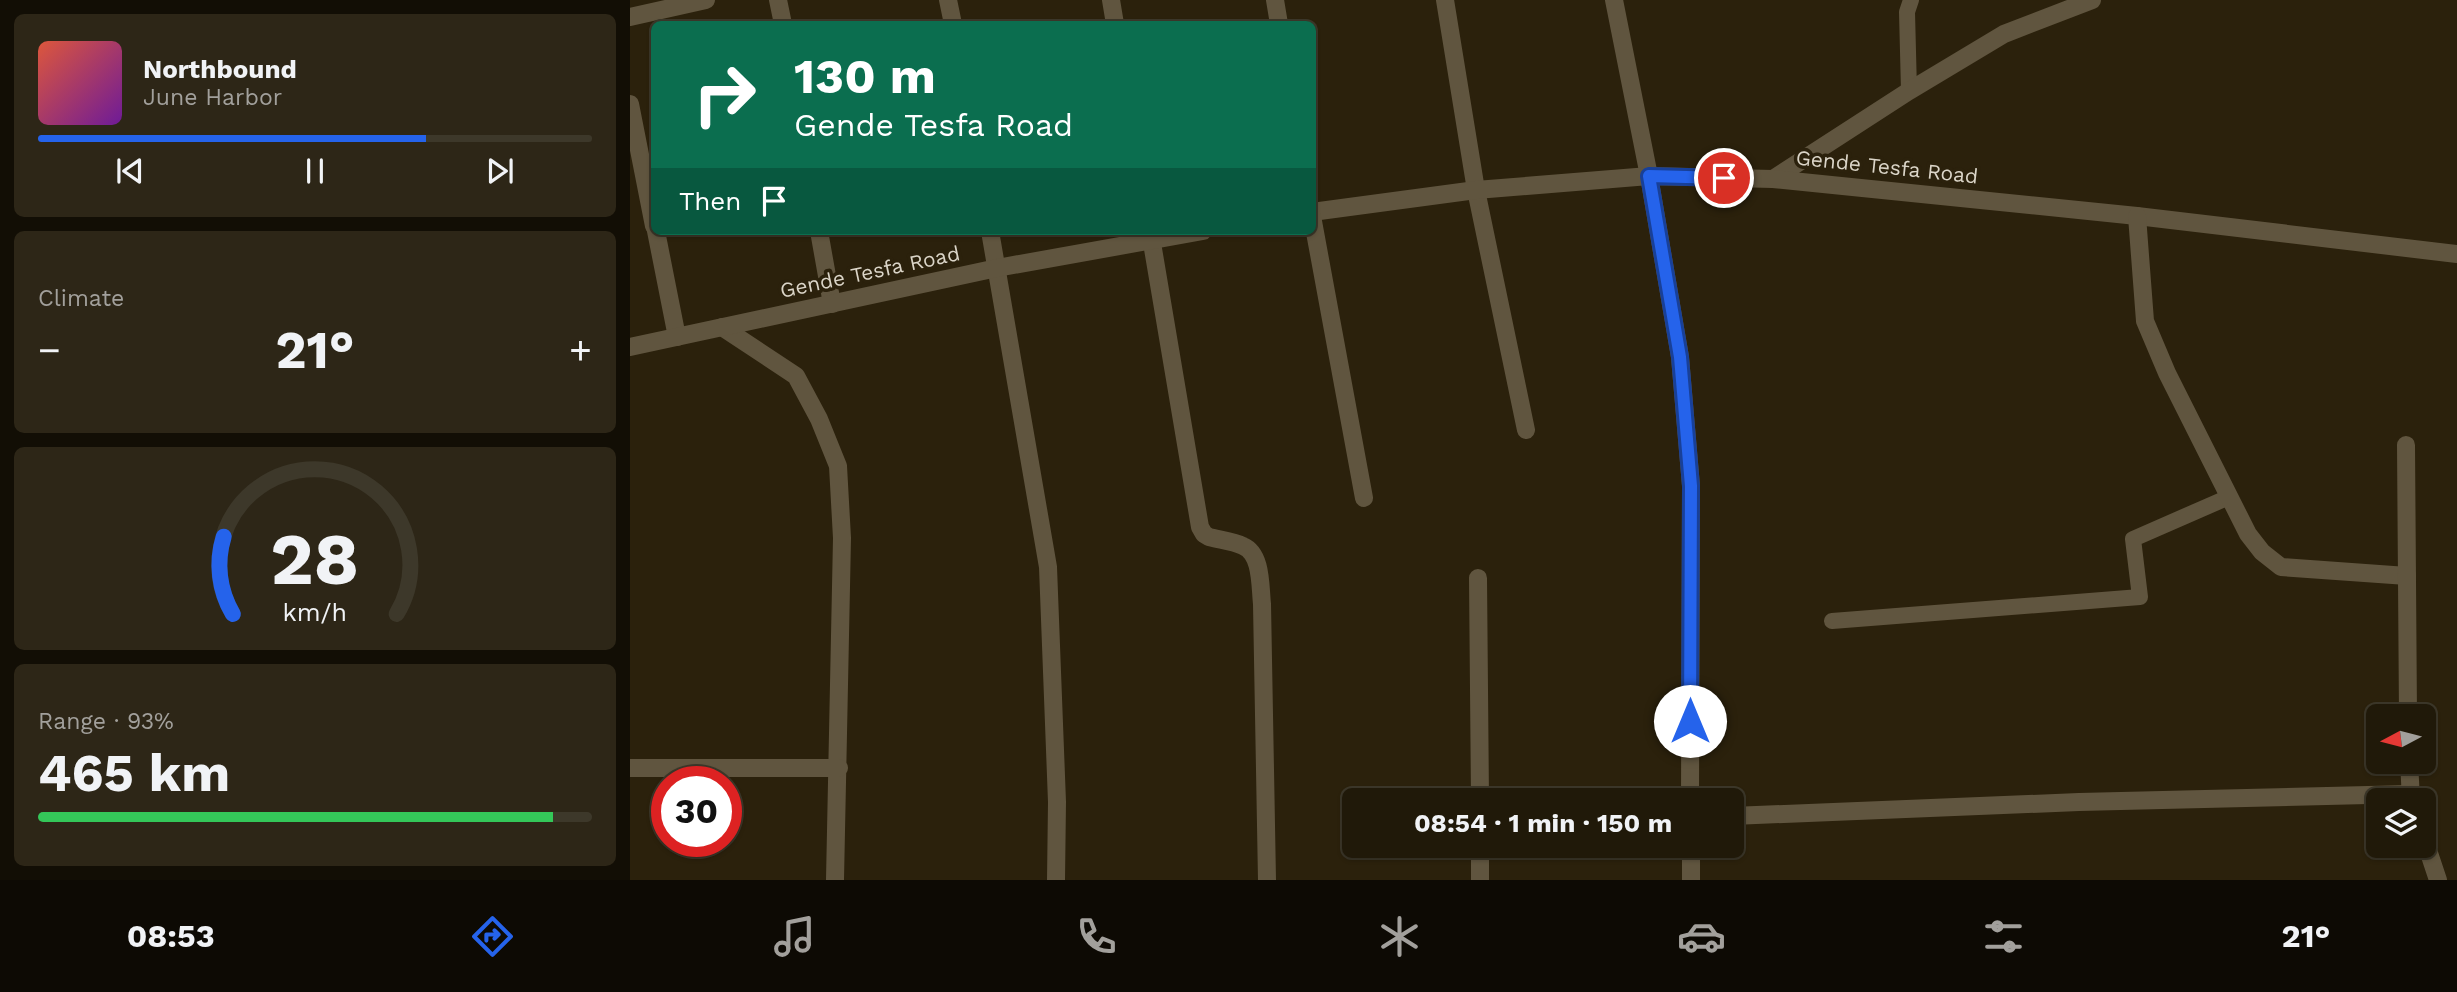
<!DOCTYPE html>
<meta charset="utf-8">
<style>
body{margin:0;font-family:"Work Sans",sans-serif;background:#2d2617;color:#f1f3f6;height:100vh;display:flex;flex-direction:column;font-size:26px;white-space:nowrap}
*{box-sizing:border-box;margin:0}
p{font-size:23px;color:#a2a09c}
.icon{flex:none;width:38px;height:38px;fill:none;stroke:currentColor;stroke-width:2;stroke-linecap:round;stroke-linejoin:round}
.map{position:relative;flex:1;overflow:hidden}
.details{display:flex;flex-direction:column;gap:14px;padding:14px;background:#120e05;width:630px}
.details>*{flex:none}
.hud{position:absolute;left:21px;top:21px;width:665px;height:214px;border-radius:10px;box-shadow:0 2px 5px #0004,0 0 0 2px #3d382a;background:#0b6e4f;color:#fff;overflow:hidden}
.needle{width:46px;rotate:263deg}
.fabs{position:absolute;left:1736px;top:704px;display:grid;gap:14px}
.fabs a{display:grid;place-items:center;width:70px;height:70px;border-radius:10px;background:#201909;box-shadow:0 2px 5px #0004,0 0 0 2px #3d382a;font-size:35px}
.speed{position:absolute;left:21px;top:766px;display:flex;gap:14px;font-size:35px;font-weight:700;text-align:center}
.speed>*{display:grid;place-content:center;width:91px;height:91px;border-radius:50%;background:#201909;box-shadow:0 2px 5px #0004,0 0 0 2px #3d382a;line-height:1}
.speed .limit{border:10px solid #d22;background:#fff;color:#111}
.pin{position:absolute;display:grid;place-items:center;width:60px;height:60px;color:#fff;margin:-30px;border:4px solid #fff;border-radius:50%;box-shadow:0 2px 7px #0007}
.me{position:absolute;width:77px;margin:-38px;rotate:0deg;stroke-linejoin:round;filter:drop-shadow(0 0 5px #0008)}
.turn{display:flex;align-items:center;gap:24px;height:147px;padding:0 28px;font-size:32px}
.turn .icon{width:91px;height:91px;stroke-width:2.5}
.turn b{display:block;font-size:49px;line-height:60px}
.then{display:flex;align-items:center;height:66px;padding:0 28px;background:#0003;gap:14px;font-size:26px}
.big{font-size:52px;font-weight:700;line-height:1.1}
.details .tile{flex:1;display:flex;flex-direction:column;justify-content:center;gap:10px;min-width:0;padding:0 24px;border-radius:10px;background:#2d2617}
.details .dial{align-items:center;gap:0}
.dial svg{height:182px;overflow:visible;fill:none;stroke:#3d382a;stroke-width:7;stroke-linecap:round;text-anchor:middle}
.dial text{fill:#f1f3f6;stroke:none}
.song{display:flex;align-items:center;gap:21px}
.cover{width:84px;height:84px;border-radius:10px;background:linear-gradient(135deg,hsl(10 70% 55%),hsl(280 70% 35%))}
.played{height:7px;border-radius:4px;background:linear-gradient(90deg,#2563eb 70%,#3d382a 70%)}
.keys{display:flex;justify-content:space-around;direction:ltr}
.heat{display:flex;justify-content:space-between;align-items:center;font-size:38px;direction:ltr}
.charge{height:10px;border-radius:5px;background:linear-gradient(90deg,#34c759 93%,#3d382a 0)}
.trip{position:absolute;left:712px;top:788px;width:402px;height:70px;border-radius:10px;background:#201909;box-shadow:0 2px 5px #0004,0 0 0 2px #3d382a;font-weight:700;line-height:70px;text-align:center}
.tab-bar{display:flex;height:112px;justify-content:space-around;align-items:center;background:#0d0a04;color:#a2a09c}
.tab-bar .icon{width:49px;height:49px}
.tab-bar .current{color:#2563eb}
.tab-bar b{font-size:32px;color:#f1f3f6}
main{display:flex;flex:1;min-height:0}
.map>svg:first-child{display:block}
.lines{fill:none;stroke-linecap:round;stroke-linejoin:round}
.lane{stroke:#60553f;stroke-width:16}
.street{stroke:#60553f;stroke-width:18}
.route-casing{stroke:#184099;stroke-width:18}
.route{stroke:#2563eb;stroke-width:12}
.labels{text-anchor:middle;stroke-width:7;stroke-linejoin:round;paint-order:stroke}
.street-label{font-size:21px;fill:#dbd5c8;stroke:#2b210c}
</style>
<main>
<section class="details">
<div class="tile">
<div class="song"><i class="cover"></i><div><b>Northbound</b><p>June Harbor</p></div></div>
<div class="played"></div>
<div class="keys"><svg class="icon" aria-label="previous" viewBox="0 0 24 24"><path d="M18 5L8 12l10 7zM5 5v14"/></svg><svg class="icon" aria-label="pause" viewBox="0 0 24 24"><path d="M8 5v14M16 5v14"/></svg><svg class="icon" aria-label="next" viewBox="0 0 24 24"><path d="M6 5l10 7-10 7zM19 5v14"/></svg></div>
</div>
<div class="tile"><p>Climate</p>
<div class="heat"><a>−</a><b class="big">21°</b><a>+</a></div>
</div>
<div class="tile dial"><svg viewBox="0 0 100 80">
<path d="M14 69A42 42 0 1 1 86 69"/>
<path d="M14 69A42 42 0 0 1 10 35" stroke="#2563eb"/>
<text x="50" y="56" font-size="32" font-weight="700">28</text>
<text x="50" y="72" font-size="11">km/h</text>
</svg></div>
<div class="tile"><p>Range · 93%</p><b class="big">465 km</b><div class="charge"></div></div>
</section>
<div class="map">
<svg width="1827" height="880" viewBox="0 0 1827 880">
<rect width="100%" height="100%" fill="#2b210c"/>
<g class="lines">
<g class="lane">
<path d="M1279,91L1277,12L1281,0"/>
<path d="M1202,621L1510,597L1503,539L1599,497"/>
</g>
<g class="street">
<path d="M148,0L153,24"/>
<path d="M318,0L323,24"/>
<path d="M481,0L485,24"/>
<path d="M645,0L649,24"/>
<path d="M815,0L846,190L896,430"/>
<path d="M984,0L1019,176L1050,357L1061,486L1060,800"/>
<path d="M0,17L76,0"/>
<path d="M0,104L24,226"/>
<path d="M1143,179L1279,91L1374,34L1462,0"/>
<path d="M682,212L846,190L1019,176L1143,179L1507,216L1827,254"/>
<path d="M682,216L734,498"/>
<path d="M1507,216L1515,321L1537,373L1618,534L1632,552L1651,567L1777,576"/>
<path d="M26,231L47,337"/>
<path d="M189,231L202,304"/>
<path d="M360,231L418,567L427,802L426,880"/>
<path d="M520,231L570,527L574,534L579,537C590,540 603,541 613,546C632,554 630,586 632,604L637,880"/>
<path d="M92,327L166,376L189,419L208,466L212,538L205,880"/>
<path d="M0,347L367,268L573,231"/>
<path d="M1776,445L1778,716"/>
<path d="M848,578L850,800"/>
<path d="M1779,761L1781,800"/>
<path d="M0,768H209"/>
<path d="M1102,816L1449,802L1779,794"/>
<path d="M1794,838L1808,880"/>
<path d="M850,845V880"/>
<path d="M1061,845V880"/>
</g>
</g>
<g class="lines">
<defs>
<path id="route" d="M1060,721L1061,486L1050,357L1019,176L1094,178"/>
</defs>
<use href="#route" class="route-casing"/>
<use href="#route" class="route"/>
</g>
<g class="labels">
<g class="street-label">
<text transform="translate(1257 167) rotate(6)" y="7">Gende Tesfa Road</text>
<text transform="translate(240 272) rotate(-12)" y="7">Gende Tesfa Road</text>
</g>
</g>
</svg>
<div class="fabs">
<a><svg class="needle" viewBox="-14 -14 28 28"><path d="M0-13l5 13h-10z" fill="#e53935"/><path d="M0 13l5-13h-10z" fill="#a2a09c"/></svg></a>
<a><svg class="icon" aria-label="layers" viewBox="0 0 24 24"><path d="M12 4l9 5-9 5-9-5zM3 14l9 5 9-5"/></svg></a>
</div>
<div class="speed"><div class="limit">30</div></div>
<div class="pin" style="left:1094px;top:178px;background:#d93025"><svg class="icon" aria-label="arrive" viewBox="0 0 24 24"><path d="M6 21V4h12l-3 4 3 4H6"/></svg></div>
<svg class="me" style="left:1060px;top:721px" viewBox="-20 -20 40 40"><circle r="19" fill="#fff"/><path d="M0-13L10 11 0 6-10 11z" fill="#2563eb"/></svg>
<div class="trip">08:54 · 1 min · 150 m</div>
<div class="hud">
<div class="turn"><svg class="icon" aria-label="right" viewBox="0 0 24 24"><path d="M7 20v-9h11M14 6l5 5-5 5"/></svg><div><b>130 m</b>Gende Tesfa Road</div></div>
<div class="then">Then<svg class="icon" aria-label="arrive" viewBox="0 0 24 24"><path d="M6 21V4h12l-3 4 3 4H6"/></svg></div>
</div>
</div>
</main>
<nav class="tab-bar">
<b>08:53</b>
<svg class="icon current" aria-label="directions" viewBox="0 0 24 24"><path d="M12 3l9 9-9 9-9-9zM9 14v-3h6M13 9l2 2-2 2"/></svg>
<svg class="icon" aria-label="music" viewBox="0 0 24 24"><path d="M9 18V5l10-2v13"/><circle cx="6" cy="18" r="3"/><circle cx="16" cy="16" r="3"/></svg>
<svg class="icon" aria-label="phone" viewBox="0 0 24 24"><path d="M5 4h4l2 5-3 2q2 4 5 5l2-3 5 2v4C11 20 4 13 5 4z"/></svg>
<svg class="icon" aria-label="climate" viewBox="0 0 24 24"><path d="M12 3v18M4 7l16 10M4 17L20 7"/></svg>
<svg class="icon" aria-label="car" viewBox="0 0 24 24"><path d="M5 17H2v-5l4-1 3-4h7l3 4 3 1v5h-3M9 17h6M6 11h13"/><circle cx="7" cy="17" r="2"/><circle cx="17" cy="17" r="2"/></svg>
<svg class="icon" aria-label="filters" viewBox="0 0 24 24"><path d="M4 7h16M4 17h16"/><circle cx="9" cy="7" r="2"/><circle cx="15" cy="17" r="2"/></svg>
<b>21°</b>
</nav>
